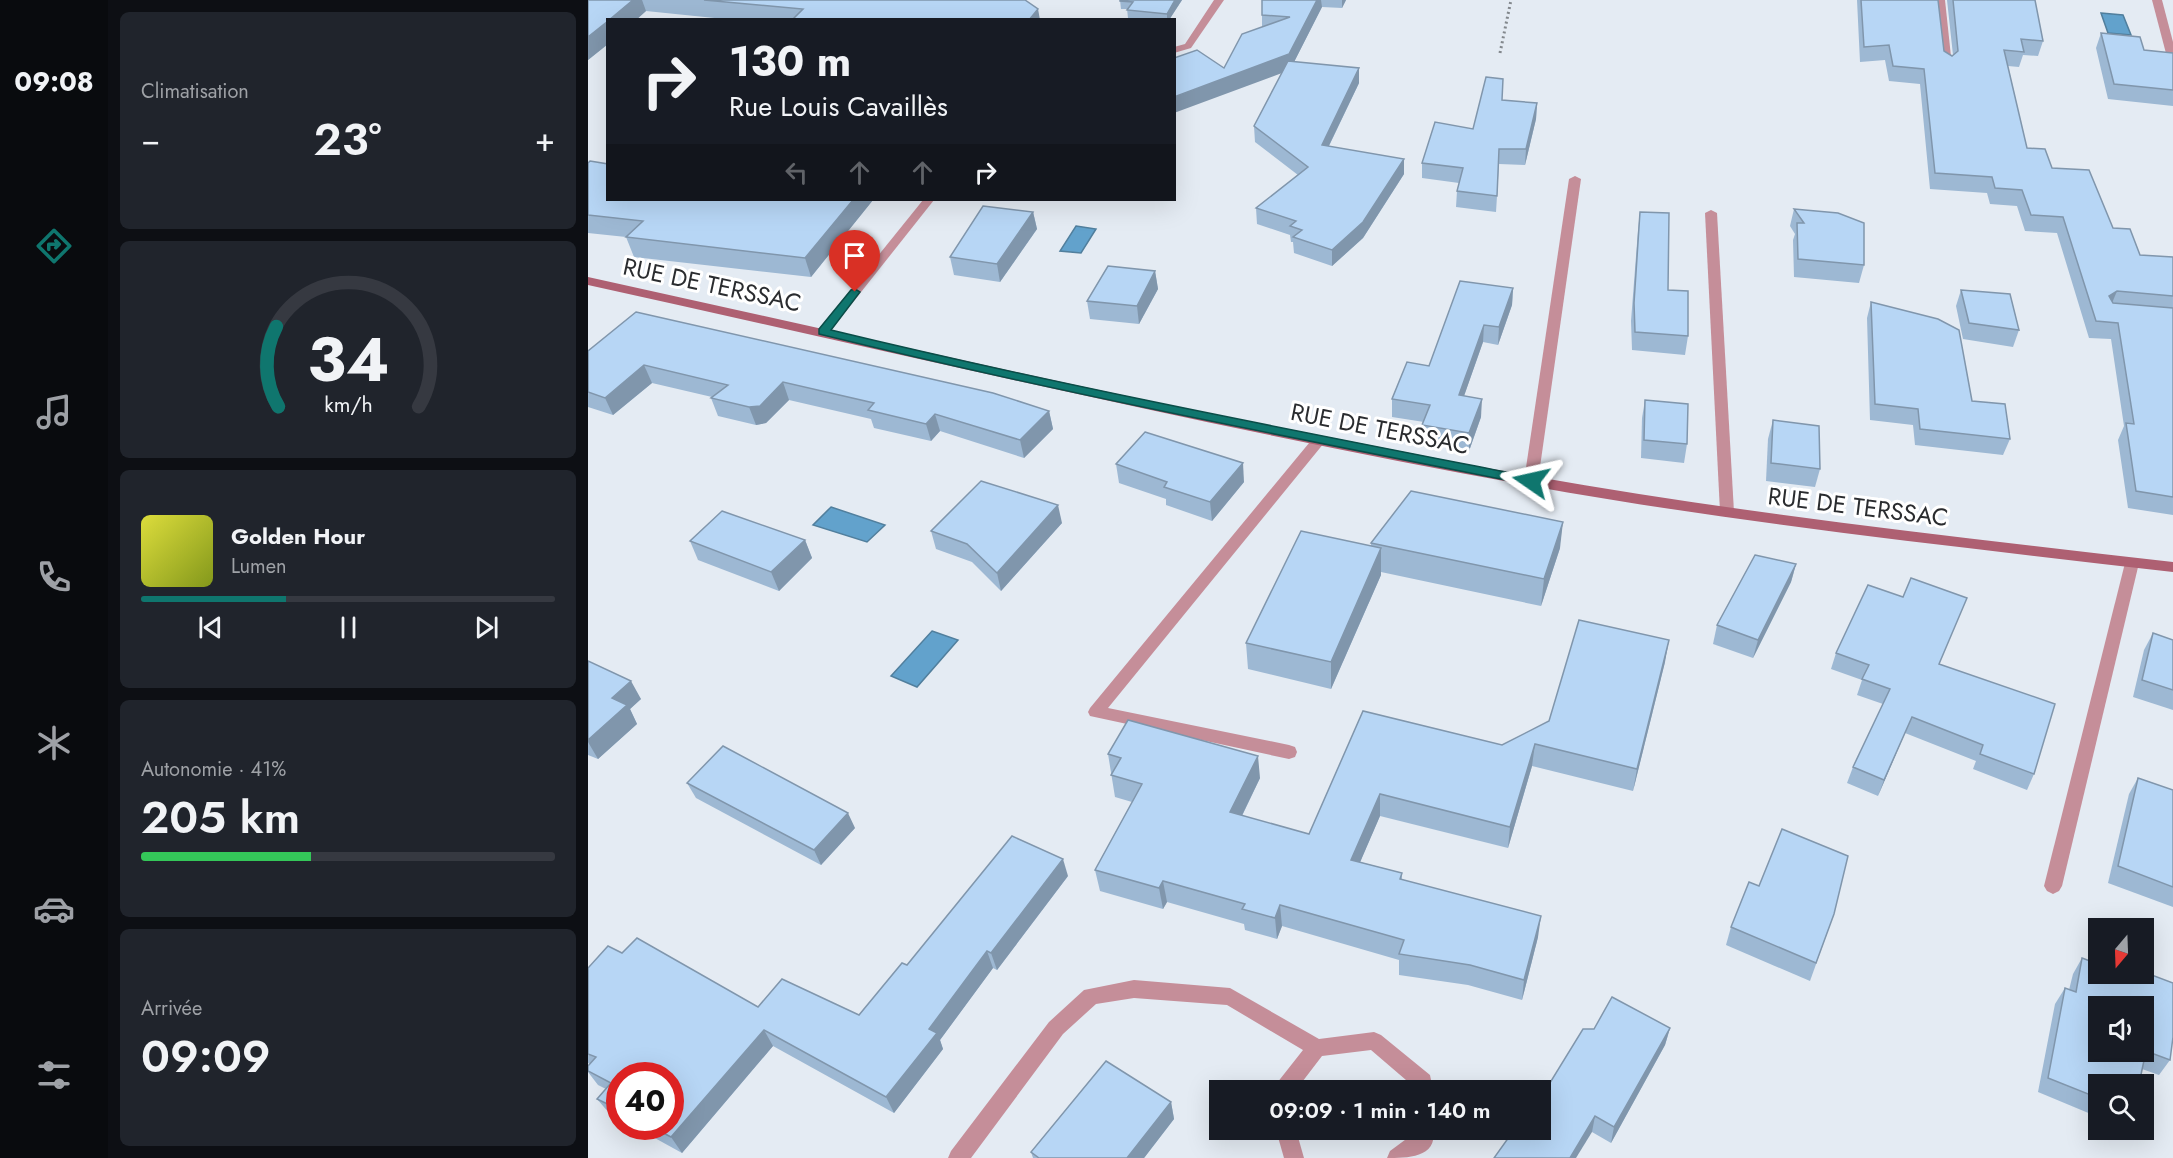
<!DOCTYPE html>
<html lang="fr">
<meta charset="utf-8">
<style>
body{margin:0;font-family:Jost,sans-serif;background:#20242c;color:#f1f3f6;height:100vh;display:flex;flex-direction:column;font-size:22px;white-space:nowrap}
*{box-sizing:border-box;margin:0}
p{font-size:20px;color:#9ea1a6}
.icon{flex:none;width:33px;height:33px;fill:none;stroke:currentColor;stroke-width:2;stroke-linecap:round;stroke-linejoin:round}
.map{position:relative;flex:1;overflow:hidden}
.details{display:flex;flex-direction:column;gap:12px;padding:12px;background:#0d0f14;width:480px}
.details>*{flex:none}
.guide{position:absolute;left:18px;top:18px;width:570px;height:183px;border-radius:0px;box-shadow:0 6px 24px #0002;background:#171b24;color:#f1f3f6;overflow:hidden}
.needle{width:39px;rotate:199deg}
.controls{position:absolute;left:1500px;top:918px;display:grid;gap:12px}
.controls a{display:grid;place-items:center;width:66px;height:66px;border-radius:0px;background:#171b24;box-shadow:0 6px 24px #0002;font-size:30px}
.speed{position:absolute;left:18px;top:1062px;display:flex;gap:12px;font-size:30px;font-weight:700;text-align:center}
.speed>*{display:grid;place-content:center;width:78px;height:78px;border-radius:50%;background:#171b24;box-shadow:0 6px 24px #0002;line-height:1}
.speed .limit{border:9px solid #d22;background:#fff;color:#111}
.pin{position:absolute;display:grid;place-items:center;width:51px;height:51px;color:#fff;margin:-62px -26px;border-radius:50% 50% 50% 0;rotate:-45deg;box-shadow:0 0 6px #0007}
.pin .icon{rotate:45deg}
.me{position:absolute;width:66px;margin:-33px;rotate:281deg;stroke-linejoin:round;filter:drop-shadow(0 0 4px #0008)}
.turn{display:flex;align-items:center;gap:21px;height:126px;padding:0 24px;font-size:27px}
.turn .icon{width:78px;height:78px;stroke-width:2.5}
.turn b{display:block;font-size:42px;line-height:51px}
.lanes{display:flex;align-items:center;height:57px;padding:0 24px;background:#0003;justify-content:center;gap:30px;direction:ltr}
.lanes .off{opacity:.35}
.big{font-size:45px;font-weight:600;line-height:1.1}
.details .card{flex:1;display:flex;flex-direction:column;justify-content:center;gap:9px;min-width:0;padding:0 21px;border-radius:9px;background:#20242c}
.details .dial{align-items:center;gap:0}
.dial svg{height:156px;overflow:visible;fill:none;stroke:#363941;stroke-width:7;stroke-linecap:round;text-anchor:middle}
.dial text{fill:#f1f3f6;stroke:none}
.song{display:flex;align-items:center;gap:18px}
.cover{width:72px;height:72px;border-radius:9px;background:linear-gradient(135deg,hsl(60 70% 55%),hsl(70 70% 35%))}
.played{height:6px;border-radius:3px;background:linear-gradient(90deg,#0f766e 35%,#363941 35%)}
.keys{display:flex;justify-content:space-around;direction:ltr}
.heat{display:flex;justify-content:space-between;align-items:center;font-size:33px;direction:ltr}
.charge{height:9px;border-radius:4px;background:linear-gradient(90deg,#34c759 41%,#363941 0)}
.trip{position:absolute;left:621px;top:1080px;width:342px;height:60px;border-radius:0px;background:#171b24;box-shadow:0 6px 24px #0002;font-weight:600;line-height:60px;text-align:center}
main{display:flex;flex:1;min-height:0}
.tabs{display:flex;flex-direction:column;width:108px;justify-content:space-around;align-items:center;background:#090b0e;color:#9ea1a6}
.tabs .icon{width:42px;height:42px}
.tabs .on{color:#0f766e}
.tabs b{font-size:27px;color:#f1f3f6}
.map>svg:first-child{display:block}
.water{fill:#62a2cc;stroke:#517f9d;stroke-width:1.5}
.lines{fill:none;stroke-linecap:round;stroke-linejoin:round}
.path{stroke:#82878c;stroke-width:3;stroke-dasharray:2 3;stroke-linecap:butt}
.lane{fill:#c58e99;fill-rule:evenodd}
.street{fill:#c58e99;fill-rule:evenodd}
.secondary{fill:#ae6072;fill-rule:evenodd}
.wall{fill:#9db8d3}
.shaded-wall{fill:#8096ac}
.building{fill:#b7d6f5;stroke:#8096ac;stroke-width:1.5;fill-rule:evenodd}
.route{fill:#0f766e;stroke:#0a4d48;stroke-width:1.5}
.labels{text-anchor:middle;stroke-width:6;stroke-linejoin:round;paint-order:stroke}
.street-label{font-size:24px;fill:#2a2c2f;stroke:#fff}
</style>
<main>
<nav class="tabs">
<b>09:08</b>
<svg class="icon on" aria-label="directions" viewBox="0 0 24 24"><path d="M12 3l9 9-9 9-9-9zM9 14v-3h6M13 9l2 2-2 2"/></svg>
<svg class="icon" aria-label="music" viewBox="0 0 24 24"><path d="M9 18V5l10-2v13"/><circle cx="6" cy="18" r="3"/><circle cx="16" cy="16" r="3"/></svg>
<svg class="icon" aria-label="phone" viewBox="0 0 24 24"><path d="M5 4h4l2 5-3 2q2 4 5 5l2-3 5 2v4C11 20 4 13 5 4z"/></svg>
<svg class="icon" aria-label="climate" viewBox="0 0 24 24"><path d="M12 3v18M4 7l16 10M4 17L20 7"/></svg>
<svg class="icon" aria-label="car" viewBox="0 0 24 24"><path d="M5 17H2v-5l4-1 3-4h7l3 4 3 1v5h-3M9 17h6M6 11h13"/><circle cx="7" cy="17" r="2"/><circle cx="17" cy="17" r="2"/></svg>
<svg class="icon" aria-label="filters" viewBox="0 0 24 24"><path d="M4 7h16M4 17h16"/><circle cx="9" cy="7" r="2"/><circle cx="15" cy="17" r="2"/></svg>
</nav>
<section class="details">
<div class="card"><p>Climatisation</p>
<div class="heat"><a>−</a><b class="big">23°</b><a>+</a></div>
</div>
<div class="card dial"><svg viewBox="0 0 100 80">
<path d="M14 69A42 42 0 1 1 86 69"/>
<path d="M14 69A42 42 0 0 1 13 28" stroke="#0f766e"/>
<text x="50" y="56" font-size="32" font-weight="700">34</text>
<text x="50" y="72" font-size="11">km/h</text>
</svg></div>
<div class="card">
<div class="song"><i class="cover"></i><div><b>Golden Hour</b><p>Lumen</p></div></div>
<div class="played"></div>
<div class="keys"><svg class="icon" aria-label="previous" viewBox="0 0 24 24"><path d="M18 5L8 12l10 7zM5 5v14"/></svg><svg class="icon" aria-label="pause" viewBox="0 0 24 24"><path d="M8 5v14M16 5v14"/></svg><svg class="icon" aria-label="next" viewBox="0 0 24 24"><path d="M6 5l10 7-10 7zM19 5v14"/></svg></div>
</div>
<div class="card"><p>Autonomie · 41%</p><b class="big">205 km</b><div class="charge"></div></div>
<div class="card"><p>Arrivée</p><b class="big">09:09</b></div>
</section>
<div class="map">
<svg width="1585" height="1158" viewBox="0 0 1585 1158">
<rect width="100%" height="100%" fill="#e4ebf3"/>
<g class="water">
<path d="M1513,13L1535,15L1543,35L1520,33Z"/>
<path d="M488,226L508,229L493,253L472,251Z"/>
<path d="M243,507L297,525L279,542L225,525Z"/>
<path d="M344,631L370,640L329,687L303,676Z"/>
</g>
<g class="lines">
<path class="path" d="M912,53L923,0"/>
<g class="lane">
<path d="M1347,0H1357L1364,66L1359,69L1354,66Z"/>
<path d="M1564,0H1574L1585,42V64L1580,61Z"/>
<path d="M987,176L993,179L950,481L943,486L936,481L981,179Z"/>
<path d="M1123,210L1129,213L1146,512L1139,517L1132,512L1117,213Z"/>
<path d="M731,436L738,440L736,443L520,708L701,745L707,747L709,752L707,757L701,759L502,716L500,712L502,708L726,437Z"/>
<path d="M1544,558L1551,563L1474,886L1471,891L1465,894L1459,891L1456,886L1537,563Z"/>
</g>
<g class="street">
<path d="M626,0H636L603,48L586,53V47L597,44Z"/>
<path d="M335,200H346L239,335H231L229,332L231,329Z"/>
<path d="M546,980L642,988L731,1039L786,1032L793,1035L842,1075L845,1090H825V1086L783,1050L734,1056L708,1090H686L689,1083L715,1050L639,1005L546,998L508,1004L475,1034L383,1158H360L363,1151L461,1022L496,990Z"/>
<path d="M688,1130H708L716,1158H696Z"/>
<path d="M825,1130H845C850,1158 818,1158 799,1158L802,1151L825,1134Z"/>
</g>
<path class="secondary" d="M0,277C314,346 627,420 943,476C1156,514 1371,537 1585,562V572C1370,547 1155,524 943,486C627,429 314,354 0,285Z"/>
</g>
<g class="wall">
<path d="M0,0H437L452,20H146L58,11L48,20H20V44L0,60Z"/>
<path d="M532,0H594L581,20H552L540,18L539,9H533Z"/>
<path d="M674,0H758L754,8L734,7L706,62L771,68V83L741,146L816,174L775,238L744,266L706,253L705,242H703L702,235L669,224L668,208L710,175L667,142L666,126L694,73L636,68L674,27Z"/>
<path d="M1269,0H1350L1356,51L1364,56L1365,55L1359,0H1447L1455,41L1450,56L1435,55L1431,67L1420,66L1439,148L1464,168L1552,255L1585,257V515L1540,508L1530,440L1536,426L1523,339L1501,338L1469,233L1437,231L1429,206L1402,204L1399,193L1342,189L1332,84L1301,81L1297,60L1272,62Z"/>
<path d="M1513,33L1556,50L1585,53V106L1520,99L1508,48Z"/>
<path d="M914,100L949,103L948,119L937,165L911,164L908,212L868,207L869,191L871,183L834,178V163L885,129Z"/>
<path d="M0,163L265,200H285L223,277L46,257L38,237L0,233Z"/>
<path d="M1206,209L1276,265L1271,283L1206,277L1205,240L1207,234L1202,226Z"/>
<path d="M445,212L449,229L412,282L366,275L362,257Z"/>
<path d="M1052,212L1080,290L1100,336L1097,355L1044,350L1043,321L1050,230Z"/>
<path d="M567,271L570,289L551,324L502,319L499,301Z"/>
<path d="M925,288L924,305L910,345L895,342L876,396L893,417L881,451L834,443V425L836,422L804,417V399L841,366Z"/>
<path d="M1373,290L1431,330L1425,347L1375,339L1368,306Z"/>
<path d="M1283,302L1384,401L1422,439L1415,455L1327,445L1325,425L1282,420L1279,318Z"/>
<path d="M0,351L461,411L465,429L436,458L352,431L343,441L286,428L283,419L201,400L178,423L168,425L130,416L123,398L124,397L64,383L25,415L0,407Z"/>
<path d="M1057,400L1099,444L1096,463L1053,458L1054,418Z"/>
<path d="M1185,420L1232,469L1227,487L1178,481L1180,439Z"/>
<path d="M528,464L656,482L624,521L578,505V499L531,483Z"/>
<path d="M474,523L413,591L384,562L348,549L343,531Z"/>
<path d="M217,540L224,558L191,591L110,560L102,541Z"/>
<path d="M783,543L972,548L953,606L793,572V575L743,689L660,669L658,643L783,546Z"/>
<path d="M1208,564L1203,582L1165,658L1125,644L1129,625Z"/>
<path d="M1565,633L1585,640V710L1545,697L1556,650Z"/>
<path d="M1248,653L1352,664L1446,774L1439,790L1385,769L1388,761L1317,733L1290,796L1259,783L1265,767L1295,704L1269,695L1274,680L1243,669Z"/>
<path d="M0,661L53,699L42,709L49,724L10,759L0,755Z"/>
<path d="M1077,662L1045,791L944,766L920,848L792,816L772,862L814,873V879L950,937L934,1000L880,985L811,975V960L694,926L689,939L657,930L656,924L579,902L575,909L512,891L507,870L544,802L527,797L520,754L672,778L654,816L721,834L775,711L914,745Z"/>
<path d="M1550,778L1585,790V907L1520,883L1541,794Z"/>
<path d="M99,783L267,828L233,865L108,798Z"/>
<path d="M480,876L409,970L405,968L352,1040L355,1049L306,1113L185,1046L94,1153L45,1126H82L32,1076V1119L22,1114L9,1099L18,1089L10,1085L0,1072V1066L2,1064L0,1063V968L34,953L170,1007L271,1015L319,965Z"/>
<path d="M1171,886L1246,914L1222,981L1138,945L1143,927Z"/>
<path d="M1494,958L1582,1060L1571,1075L1554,1069L1510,1084V1117L1450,1092L1467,1004L1477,988L1481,990L1485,974Z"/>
<path d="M1082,1028L1077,1045L1023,1143L1004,1132L952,1130Z"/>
<path d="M583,1102L586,1119L556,1158H445L443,1152Z"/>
</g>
<g class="shaded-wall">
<path d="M45,0H54L58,11L48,20H21Z"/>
<path d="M587,0H594L581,20H579V14Z"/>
<path d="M729,0H733L734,7L702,70L586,113V97L701,54Z"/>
<path d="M754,0H758L754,8Z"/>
<path d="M450,9L452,20H441Z"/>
<path d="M20,21V44L0,60V37Z"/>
<path d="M771,68V83L734,160V145Z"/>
<path d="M949,103L948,119L937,165L938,149Z"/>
<path d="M816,159V174L775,238L744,266V250Z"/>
<path d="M265,200H285L223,277L217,258Z"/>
<path d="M445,212L449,229L412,282L409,264Z"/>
<path d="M567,271L570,289L551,324L549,306Z"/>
<path d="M925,288L924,305L910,345L911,327Z"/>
<path d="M1529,291L1522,308L1521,296Z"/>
<path d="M896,325L895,342L870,413L871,395Z"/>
<path d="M56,365L64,383L25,415L17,398Z"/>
<path d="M195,382L201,400L178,423L168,425L161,407Z"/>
<path d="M894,399L893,417L881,451V433Z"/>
<path d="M461,411L465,429L436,458L432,440Z"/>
<path d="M347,414L352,431L343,441L338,424Z"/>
<path d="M655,463L656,482L624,521L622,502Z"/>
<path d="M470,505L474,523L413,591L409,573Z"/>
<path d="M975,522L972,548L953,606L956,579Z"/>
<path d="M217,540L224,558L191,591L183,572Z"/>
<path d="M793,548V575L743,689V662Z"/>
<path d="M1208,564L1203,582L1165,658L1170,640Z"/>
<path d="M1081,640L1077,662L1045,791L1049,769Z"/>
<path d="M43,681L53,699L42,709L49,724L10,759L0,742V740L24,698Z"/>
<path d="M1324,717L1317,733L1290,796L1296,780Z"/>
<path d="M947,744L944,766L920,848L922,827Z"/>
<path d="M670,756L672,778L645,834L642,812Z"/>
<path d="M792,794V816L764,881L763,860Z"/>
<path d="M260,813L267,828L233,865L226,850Z"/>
<path d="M475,859L480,876L409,970L403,953Z"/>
<path d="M575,881L579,902L575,909L571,888Z"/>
<path d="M692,905L694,926L689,939L687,918Z"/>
<path d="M953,916L950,937L934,1000L936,980Z"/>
<path d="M399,951L405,968L352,1040L355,1049L306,1113L298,1097L341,1029Z"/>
<path d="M1082,1028L1077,1045L1023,1143L1026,1127Z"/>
<path d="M176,1030L185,1046L94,1153L83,1137Z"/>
<path d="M583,1102L586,1119L556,1158H539Z"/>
<path d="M1007,1116L1004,1132L988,1158H982Z"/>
</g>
<g class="building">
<path d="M0,0H45L21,20H20V21L0,37Z"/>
<path d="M116,0H437L450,9L441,20H204L215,9Z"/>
<path d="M532,0H587L579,14L539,10L545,2L532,1Z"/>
<path d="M674,0H729L701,54L586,97V58L609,50L636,68L654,34L702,17L674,15Z"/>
<path d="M1273,0H1350L1356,51L1364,56L1370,51L1365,0H1447L1455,41L1433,39L1436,52L1416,50L1439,148L1457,149L1464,168L1501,170L1525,228L1542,229L1552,255L1585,257V296L1529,291L1521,296L1525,303L1585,308V497L1548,491L1538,423L1546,424L1530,323L1508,321L1475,217L1443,215L1434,190L1407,188L1404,177L1347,173L1336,69L1305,66L1301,45L1276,47Z"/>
<path d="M1513,33L1552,37L1556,50L1585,53V90L1526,84Z"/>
<path d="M700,61L771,68L734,145L816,159L775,222L744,250L705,237L714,230L702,226L708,221L668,208L720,167L666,126Z"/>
<path d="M898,77L915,79L914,100L949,103L938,149H911L909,196L869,191L875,168L834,163L847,122L885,129Z"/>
<path d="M2,161L20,164V200H265L217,258L38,237L55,221L0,215V163Z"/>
<path d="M395,206L445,212L409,264L362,257Z"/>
<path d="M1206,209L1250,213L1276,223V265L1210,259L1209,223H1216Z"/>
<path d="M1052,212L1081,213L1080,290L1100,291V336L1047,332L1046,303Z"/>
<path d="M520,266L567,271L549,306L499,301Z"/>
<path d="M872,281L925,288L911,327L896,325L871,395L894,399L881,433L834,425L842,405L804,399L819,362L841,366Z"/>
<path d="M1373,290L1422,294L1431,330L1381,323Z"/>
<path d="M1283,302L1350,319L1371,330L1384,401L1417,404L1422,439L1332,429L1330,409L1287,404Z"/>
<path d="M48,312L405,393L461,411L432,440L347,414L338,424L280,410L286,403L195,382L172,406L161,407L123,398L140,385L56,365L17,398L0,392V351Z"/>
<path d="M1057,400L1100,404L1099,444L1056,440Z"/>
<path d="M1185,420L1231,426L1232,469L1183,463Z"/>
<path d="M557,432L655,463L622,502L576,487L579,482L528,464Z"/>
<path d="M393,481L470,505L409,573L379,544L343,531Z"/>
<path d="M823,491L975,522L956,579L783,543Z"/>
<path d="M134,511L217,540L183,572L102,541Z"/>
<path d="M713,531L793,548L743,662L658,643Z"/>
<path d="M1167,555L1208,564L1170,640L1129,625Z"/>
<path d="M1323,578L1379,598L1351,664L1467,704L1446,774L1392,754L1395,745L1324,717L1296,780L1265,767L1302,689L1274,679L1281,665L1248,653L1280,585L1315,597Z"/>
<path d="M991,620L1081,640L1049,769L947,744L922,827L792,794L763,860L814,873L812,879L953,916L936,980L882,965L811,954L816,940L692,905L687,918L654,909L657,904L575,881L571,888L507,870L554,784L523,775L533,758L520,754L540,720L670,756L642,812L721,834L775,711L914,745L961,721Z"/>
<path d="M1565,633L1585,640V690L1554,680Z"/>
<path d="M0,661L43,681L24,698L39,705L0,740Z"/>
<path d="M135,746L260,813L226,850L99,783Z"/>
<path d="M1550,778L1585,790V887L1530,866Z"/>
<path d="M1194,829L1260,856L1246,914L1228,963L1143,927L1161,882L1171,886Z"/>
<path d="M424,836L475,859L403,953L399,951L341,1029L349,1033L298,1097L176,1030L83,1137L62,1126H82V1076H32V1110L9,1099L23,1083L0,1071V1066L8,1057L0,1054V968L20,946L34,953L49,938L170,1007L194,979L271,1015L314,963L319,965Z"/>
<path d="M1494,958L1510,964V974H1556V972L1585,983V1037L1582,1060L1558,1051L1551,1084H1510V1098L1460,1078L1477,988L1488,992ZM1510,1006H1556V1052H1510Z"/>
<path d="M1024,997L1082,1028L1026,1127L1007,1116L982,1158H906L926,1130H952V1099L995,1029H1006Z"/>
<path d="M518,1061L583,1102L539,1158H451L443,1152Z"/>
</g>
<path class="route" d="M267,289L272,292L243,330C474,386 709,431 943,477L949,481L943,485C705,438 467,392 231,334V329L263,290Z"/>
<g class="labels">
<g class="street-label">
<text transform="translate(124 285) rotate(12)" y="8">RUE DE TERSSAC</text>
<text transform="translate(792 429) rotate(11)" y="8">RUE DE TERSSAC</text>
<text transform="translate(1270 507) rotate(7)" y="8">RUE DE TERSSAC</text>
</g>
</g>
</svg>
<div class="controls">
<a><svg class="needle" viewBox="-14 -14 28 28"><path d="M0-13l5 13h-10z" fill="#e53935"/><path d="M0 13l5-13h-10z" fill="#9ea1a6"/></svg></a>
<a><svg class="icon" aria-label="sound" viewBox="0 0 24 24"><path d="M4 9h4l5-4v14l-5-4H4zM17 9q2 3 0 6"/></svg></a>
<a><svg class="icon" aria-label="search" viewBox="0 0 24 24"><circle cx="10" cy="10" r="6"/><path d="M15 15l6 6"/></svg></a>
</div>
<div class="speed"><div class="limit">40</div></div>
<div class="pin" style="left:267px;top:292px;background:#d93025"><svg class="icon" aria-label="arrive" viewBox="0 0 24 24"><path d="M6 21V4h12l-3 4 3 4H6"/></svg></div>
<svg class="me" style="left:943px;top:481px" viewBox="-20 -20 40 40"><path d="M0-17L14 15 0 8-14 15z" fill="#0f766e" stroke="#fff" stroke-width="4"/></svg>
<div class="trip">09:09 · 1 min · 140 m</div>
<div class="guide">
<div class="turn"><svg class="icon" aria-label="right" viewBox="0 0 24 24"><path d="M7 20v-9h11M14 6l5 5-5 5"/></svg><div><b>130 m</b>Rue Louis Cavaillès</div></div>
<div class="lanes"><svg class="icon off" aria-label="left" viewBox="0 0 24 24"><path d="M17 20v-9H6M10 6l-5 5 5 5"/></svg><svg class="icon off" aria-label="ahead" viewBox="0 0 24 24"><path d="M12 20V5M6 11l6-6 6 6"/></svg><svg class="icon off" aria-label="ahead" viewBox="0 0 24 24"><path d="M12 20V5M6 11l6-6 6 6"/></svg><svg class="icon" aria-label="right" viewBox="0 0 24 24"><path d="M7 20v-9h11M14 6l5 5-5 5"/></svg></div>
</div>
</div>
</main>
